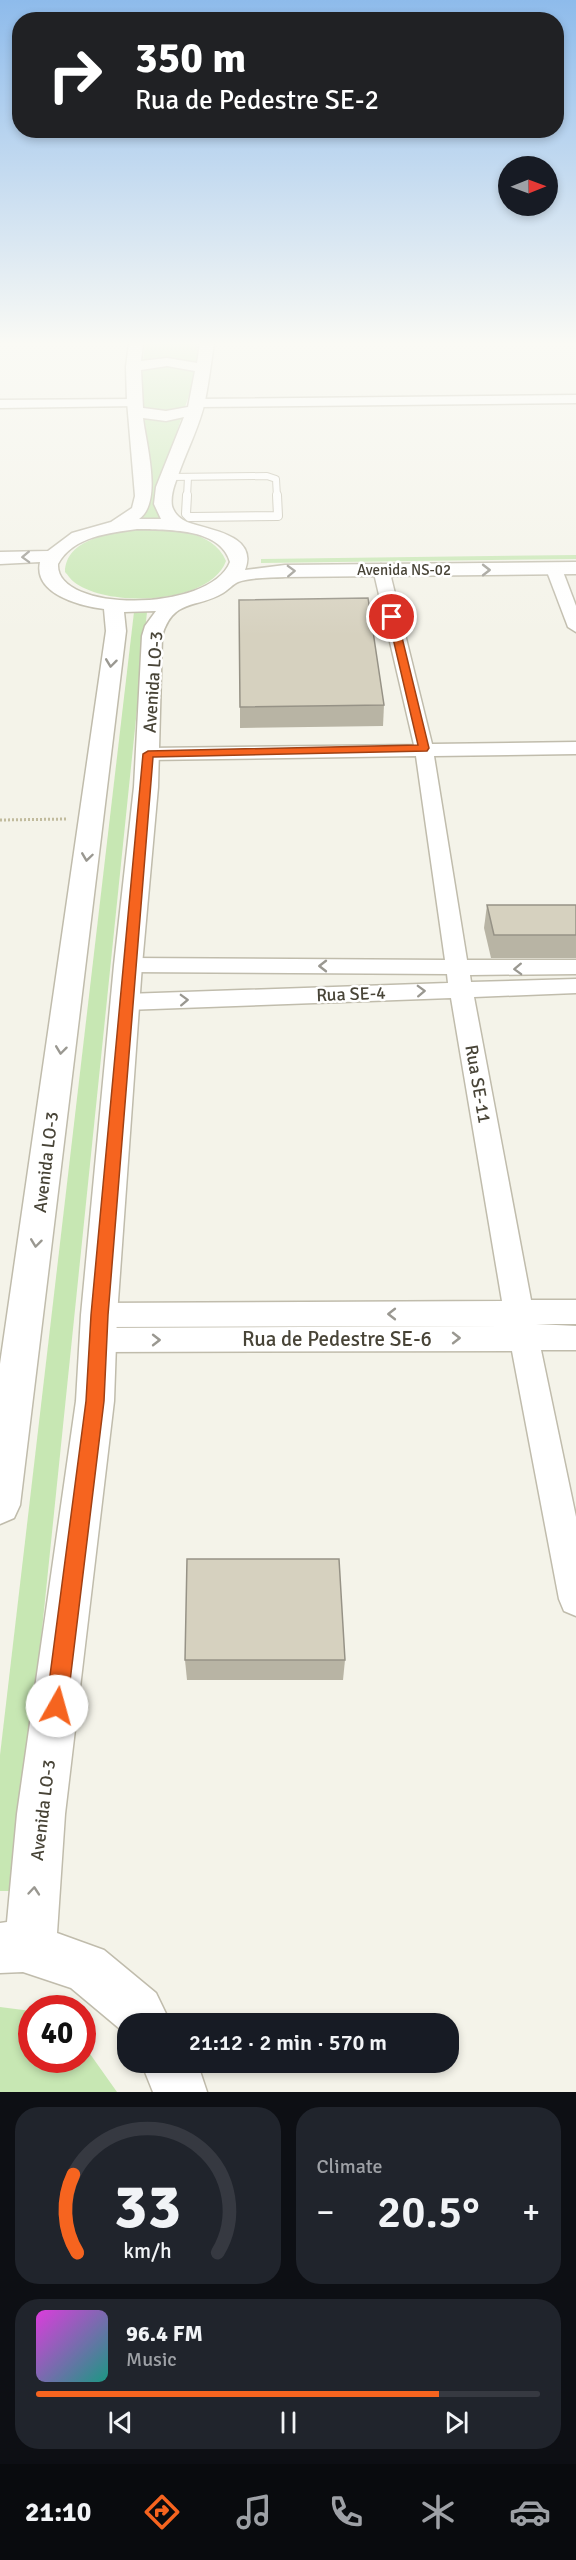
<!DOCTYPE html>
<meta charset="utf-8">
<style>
body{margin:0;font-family:Signika,sans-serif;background:#20242c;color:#f1f3f6;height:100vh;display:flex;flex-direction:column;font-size:22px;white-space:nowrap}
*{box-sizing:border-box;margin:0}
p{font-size:20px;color:#9ea1a6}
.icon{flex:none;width:33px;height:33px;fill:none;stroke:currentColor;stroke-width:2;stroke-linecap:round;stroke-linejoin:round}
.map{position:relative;height:2092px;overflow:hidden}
.panel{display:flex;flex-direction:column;gap:15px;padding:15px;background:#0d0f14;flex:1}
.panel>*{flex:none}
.guide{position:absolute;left:12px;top:12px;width:552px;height:126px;border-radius:24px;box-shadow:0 3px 9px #0003;background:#202124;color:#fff;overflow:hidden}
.needle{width:39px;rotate:89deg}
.controls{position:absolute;left:498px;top:156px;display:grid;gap:12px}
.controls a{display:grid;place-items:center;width:60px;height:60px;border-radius:50%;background:#171b24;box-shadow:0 3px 9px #0003;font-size:30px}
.speed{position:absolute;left:18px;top:1995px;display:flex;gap:12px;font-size:30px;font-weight:700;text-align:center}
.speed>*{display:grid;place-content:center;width:78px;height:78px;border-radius:50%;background:#171b24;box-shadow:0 3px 9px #0003;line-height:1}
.speed .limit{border:9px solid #d22;background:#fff;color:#111}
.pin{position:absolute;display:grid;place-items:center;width:51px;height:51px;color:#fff;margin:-26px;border:3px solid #fff;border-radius:50%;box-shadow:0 2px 6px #0007}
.me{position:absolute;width:66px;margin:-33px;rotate:7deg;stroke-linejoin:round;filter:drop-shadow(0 0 4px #0008)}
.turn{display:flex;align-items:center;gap:21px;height:126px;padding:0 24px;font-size:27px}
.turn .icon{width:78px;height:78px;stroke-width:2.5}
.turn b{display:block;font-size:42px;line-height:51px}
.big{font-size:45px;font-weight:600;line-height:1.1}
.panel .card{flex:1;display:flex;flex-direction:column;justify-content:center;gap:9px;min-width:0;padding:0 21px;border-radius:24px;background:#20242c}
.panel .dial{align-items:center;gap:0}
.dial svg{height:156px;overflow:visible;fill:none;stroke:#363941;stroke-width:7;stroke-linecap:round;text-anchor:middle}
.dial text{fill:#f1f3f6;stroke:none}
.song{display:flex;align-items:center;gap:18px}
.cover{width:72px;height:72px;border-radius:9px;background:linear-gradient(135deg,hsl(300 70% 55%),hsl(170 70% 35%))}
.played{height:6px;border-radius:3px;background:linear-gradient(90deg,#f6641f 80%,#363941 80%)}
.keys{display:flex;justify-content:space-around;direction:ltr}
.heat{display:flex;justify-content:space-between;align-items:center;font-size:33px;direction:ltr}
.panel .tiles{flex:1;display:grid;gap:15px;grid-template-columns:1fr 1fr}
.card:last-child{grid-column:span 2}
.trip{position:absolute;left:117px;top:2013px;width:342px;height:60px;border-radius:24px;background:#171b24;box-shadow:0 3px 9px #0003;font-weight:600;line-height:60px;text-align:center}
.menu{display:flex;height:96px;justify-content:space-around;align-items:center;background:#090b0e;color:#9ea1a6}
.menu .icon{width:42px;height:42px}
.menu .selected{color:#f6641f}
.menu b{font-size:27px;color:#f1f3f6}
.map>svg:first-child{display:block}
.green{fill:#c7e7b3}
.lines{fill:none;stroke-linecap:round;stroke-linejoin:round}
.service-far1-casing{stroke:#c0bcac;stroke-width:8}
.service-casing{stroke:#c0bcac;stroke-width:10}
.minor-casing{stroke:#c0bcac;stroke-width:3}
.tertiary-casing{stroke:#c0bcac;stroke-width:3}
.path{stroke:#c1bb9d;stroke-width:3;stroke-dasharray:2 2;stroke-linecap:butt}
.service-far1{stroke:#fff;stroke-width:6}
.service{stroke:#fff;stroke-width:8}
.minor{fill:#fff;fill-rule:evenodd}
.tertiary{fill:#fff;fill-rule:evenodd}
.wall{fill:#b8b4a4}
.building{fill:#d6d1bf;stroke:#969286;stroke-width:1.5}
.oneway{stroke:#9a9891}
.route{fill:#f6641f;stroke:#a04114;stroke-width:1.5}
.labels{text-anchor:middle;stroke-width:5;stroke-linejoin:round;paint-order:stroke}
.far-street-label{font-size:15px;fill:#484437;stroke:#fff}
.street-label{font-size:18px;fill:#484437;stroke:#fff}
.near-street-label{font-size:21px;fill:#484437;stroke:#fff}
</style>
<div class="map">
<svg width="576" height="2092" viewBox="0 0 576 2092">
<rect width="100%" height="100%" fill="#f4f3e9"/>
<g class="green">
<path d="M145,343H198L196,364L143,362Z"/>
<path d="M161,364L195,368L194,381L184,410L144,412L141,383L143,366Z"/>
<path d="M144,416H182L162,477L163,520H140C158,489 148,450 144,416Z"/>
<path d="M139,529C168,529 213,529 226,561C210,605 107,608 74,582C71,580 68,575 65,572C66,538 112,533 139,529Z"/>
<path d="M576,555V559L261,563V559Z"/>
<path d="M134,612H147L15,1891H0V1755Z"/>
<path d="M0,2007L31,2011L32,2060H82L83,2044L117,2092H0Z"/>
</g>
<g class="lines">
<defs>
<g id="service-far1">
<path d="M168,477L267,476L276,479L277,497"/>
<path d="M187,497L188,477"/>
</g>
<path id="service" d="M187,495L186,514L189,517L278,516L277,495"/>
<g id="minor">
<path d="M576,395V403L197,407L191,403L197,399Z"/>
<path d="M133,399L139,403L137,406L0,408V400Z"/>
<path d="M381,564L389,569L432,744L576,742V754L434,756L467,960H576V974L470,975L471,982L576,979V993L474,997L531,1300H576V1324H536L576,1326V1350H541L576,1517V1616L564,1611L559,1599L512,1351L98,1352L88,1349L83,1340L88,1331L98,1328L507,1326L99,1327L89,1323L85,1315L89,1307L99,1303L502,1301L451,998L126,1010L118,1007L114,1002L118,997L126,994L448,983L447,974L128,972L120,970L117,965L120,960L128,958L445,960L416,756L148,760L141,758L139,754L141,750L148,748L414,745L373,569Z"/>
<path d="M554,564L562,569L576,606V632L568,627L546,569Z"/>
</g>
<g id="tertiary">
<path d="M129,343H143L141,361L167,358L197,363L200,343H214C211,363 209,381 205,401C200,425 188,448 180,470C176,481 170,494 172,506C174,513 180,519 187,522C207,530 259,534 245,570L285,565L576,562V574L285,577C271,578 252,577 238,582C233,584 228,590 223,593C196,609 173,598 162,636L158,787L142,965L117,1315L114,1401L65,1814L57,1933L104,1950L156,1993L171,2024H128V2043L120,2029L71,1988L23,1972L0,1973V1923L7,1922L17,1814L76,1401L81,1315L114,965L134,787L142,636L145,626L156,611L124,612L126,631L20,1505L14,1518L0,1524V1364L106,631L104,609C80,606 33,594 40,562L0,564V552L48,551L72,533L111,522L132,508L135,496L127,401L126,367ZM167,366L195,371L188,407L166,411L143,408L141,370ZM184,417L156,487L154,504L161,519H139C163,502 146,444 143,418L166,421ZM137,529C166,530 220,527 230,562C210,613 55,613 58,564C73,536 110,533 137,529Z"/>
<path d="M141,2062H197L207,2092H153Z"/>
</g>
</defs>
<use href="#service-far1" class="service-far1-casing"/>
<use href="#service" class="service-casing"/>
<use href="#minor" class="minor-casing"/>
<use href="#tertiary" class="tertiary-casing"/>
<path class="path" d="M0,820L68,819"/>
<use href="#service-far1" class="service-far1"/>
<use href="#service" class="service"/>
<use href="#minor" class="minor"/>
<use href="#tertiary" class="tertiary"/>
</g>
<g class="wall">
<path d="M384,705L383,726L240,728V707Z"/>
<path d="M487,905H576V958H491L484,928Z"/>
<path d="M185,1660H345L343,1680H187Z"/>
</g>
<g class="building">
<path d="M368,598L384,705L240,707L239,600Z"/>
<path d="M487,905H576V935H494Z"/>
<path d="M187,1559H339L345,1660H185Z"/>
</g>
<defs><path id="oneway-chevron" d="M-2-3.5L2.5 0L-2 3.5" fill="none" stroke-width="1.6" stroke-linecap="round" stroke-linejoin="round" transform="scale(1.5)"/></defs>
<g class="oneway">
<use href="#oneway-chevron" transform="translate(26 557) rotate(178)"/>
<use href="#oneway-chevron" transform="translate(486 570)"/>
<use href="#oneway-chevron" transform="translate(291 571) rotate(-2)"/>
<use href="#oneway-chevron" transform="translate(111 663) rotate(97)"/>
<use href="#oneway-chevron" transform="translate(87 857) rotate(98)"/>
<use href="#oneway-chevron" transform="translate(323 966) rotate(-180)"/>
<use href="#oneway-chevron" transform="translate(518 969) rotate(178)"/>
<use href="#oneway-chevron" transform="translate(421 991) rotate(-2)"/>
<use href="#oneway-chevron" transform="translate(184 1000) rotate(-2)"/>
<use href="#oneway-chevron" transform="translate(61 1050) rotate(97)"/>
<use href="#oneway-chevron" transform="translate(36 1243) rotate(97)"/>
<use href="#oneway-chevron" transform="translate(392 1314) rotate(180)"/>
<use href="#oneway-chevron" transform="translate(456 1338)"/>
<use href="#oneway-chevron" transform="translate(156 1340)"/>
<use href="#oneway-chevron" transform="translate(34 1891) rotate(-85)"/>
</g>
<linearGradient id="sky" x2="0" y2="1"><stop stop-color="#8ebbeb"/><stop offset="0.54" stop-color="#fafaf5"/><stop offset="1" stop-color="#fafaf5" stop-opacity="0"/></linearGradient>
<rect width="576" height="636" fill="url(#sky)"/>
<path class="route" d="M392,614L397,617L429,748L427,751L153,757L108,1315L104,1401L67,1706L64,1713L57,1716L49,1713L46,1706L86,1401L91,1315L143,754L148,751L418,745L388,617Z"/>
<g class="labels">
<g class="far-street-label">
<text x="404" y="575">Avenida NS-02</text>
</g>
<g class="street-label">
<text transform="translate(153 682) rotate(-86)" y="6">Avenida LO-3</text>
<text transform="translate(351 994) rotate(-2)" y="6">Rua SE-4</text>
<text transform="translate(478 1084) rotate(80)" y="6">Rua SE-11</text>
<text transform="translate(46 1162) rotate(-83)" y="6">Avenida LO-3</text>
<text transform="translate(43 1810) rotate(-83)" y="6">Avenida LO-3</text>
</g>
<g class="near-street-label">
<text x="337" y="1346">Rua de Pedestre SE-6</text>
</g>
</g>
</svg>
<div class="controls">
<a><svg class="needle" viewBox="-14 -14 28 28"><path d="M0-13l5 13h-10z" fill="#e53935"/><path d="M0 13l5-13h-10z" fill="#9ea1a6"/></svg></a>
</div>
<div class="speed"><div class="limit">40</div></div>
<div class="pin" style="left:392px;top:617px;background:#d93025"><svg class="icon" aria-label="arrive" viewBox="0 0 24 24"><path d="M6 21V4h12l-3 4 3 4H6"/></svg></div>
<svg class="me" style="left:57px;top:1706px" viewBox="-20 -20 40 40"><circle r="19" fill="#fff"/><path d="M0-13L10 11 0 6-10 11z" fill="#f6641f"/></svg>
<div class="trip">21:12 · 2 min · 570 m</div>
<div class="guide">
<div class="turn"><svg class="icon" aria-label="right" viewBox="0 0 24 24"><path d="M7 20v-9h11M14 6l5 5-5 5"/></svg><div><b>350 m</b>Rua de Pedestre SE-2</div></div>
</div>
</div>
<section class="panel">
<div class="tiles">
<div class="card dial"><svg viewBox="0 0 100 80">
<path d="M14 69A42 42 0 1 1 86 69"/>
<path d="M14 69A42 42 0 0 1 12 29" stroke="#f6641f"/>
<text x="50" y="56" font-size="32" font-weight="700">33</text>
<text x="50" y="72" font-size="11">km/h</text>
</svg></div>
<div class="card"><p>Climate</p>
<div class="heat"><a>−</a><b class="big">20.5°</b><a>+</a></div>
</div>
<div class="card">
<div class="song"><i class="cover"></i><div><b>96.4 FM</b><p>Music</p></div></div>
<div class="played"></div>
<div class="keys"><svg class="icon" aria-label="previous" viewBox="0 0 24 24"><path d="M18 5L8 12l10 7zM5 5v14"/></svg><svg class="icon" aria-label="pause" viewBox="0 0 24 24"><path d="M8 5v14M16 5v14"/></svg><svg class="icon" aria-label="next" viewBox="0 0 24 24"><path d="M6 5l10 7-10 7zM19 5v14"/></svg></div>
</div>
</div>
</section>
<nav class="menu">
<b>21:10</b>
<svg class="icon selected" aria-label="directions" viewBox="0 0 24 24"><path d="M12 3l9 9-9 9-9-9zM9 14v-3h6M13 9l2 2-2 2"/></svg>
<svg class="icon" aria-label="music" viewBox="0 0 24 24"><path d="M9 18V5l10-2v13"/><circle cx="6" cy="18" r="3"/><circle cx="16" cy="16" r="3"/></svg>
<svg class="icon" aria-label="phone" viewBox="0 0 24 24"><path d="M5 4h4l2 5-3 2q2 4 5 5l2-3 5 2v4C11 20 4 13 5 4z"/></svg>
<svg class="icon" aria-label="climate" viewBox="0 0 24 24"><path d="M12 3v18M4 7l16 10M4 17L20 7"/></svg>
<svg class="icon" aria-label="car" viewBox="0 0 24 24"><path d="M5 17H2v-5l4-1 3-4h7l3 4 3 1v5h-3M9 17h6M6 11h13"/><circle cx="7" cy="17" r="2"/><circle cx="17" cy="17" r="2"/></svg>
</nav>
